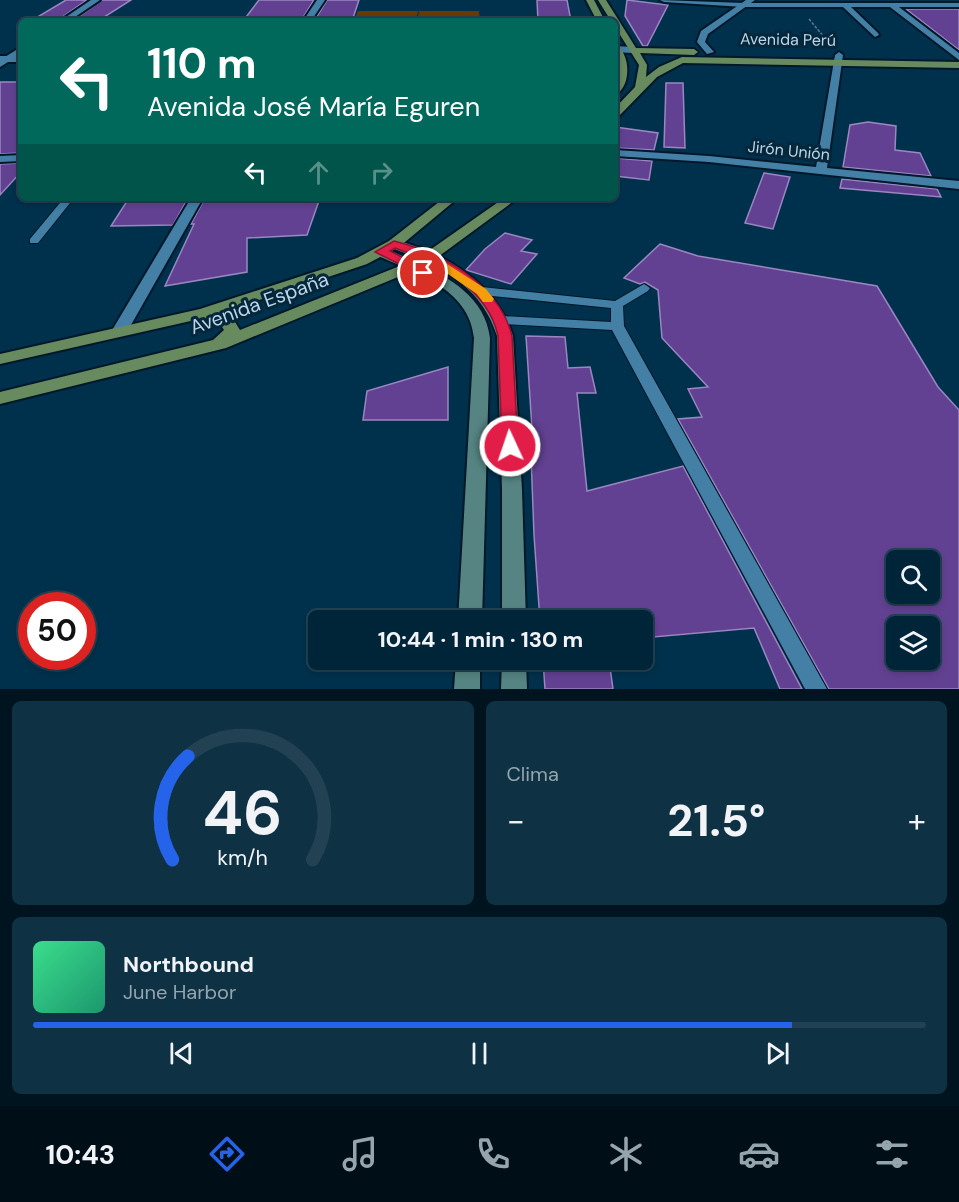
<!DOCTYPE html>
<html lang="es">
<meta charset="utf-8">
<style>
body{margin:0;font-family:"DM Sans",sans-serif;background:#0e3144;color:#f1f3f6;height:100vh;display:flex;flex-direction:column;font-size:22px;white-space:nowrap}
*{box-sizing:border-box;margin:0}
p{font-size:20px;color:#95a5ae}
.icon{flex:none;width:33px;height:33px;fill:none;stroke:currentColor;stroke-width:2;stroke-linecap:round;stroke-linejoin:round}
.map{position:relative;height:689px;overflow:hidden}
.sheet{display:flex;flex-direction:column;gap:12px;padding:12px;background:#00141f;flex:1}
.sheet>*{flex:none}
.banner{position:absolute;left:18px;top:18px;width:600px;height:183px;border-radius:9px;box-shadow:0 3px 9px #0003,0 0 0 2px #224253;background:#00695c;color:#fff;overflow:hidden}
.controls{position:absolute;left:886px;top:550px;display:grid;gap:12px}
.controls a{display:grid;place-items:center;width:54px;height:54px;border-radius:9px;background:#002539;box-shadow:0 3px 9px #0003,0 0 0 2px #224253;font-size:30px}
.speed{position:absolute;left:18px;top:592px;display:flex;gap:12px;font-size:30px;font-weight:700;text-align:center}
.speed>*{display:grid;place-content:center;width:78px;height:78px;border-radius:50%;background:#002539;box-shadow:0 3px 9px #0003,0 0 0 2px #224253;line-height:1}
.speed .limit{border:9px solid #d22;background:#fff;color:#111}
.pin{position:absolute;display:grid;place-items:center;width:51px;height:51px;color:#fff;margin:-26px;border:3px solid #fff;border-radius:50%;box-shadow:0 2px 6px #0007}
.me{position:absolute;width:66px;margin:-33px;rotate:357deg;stroke-linejoin:round;filter:drop-shadow(0 0 4px #0008)}
.turn{display:flex;align-items:center;gap:21px;height:126px;padding:0 30px;font-size:27px}
.turn .icon{width:78px;height:78px;stroke-width:2.5}
.turn b{display:block;font-size:42px;line-height:51px}
.lanes{display:flex;align-items:center;height:57px;padding:0 30px;background:#0003;justify-content:center;gap:30px;direction:ltr}
.lanes .off{opacity:.35}
.big{font-size:45px;font-weight:700;line-height:1.1}
.sheet .card{flex:1;display:flex;flex-direction:column;justify-content:center;gap:9px;min-width:0;padding:0 21px;border-radius:9px;background:#0e3144}
.sheet .dial{align-items:center;gap:0}
.dial svg{height:156px;overflow:visible;fill:none;stroke:#224253;stroke-width:7;stroke-linecap:round;text-anchor:middle}
.dial text{fill:#f1f3f6;stroke:none}
.song{display:flex;align-items:center;gap:18px}
.cover{width:72px;height:72px;border-radius:9px;background:linear-gradient(135deg,hsl(150 70% 55%),hsl(160 70% 35%))}
.played{height:6px;border-radius:3px;background:linear-gradient(90deg,#2563eb 85%,#224253 85%)}
.keys{display:flex;justify-content:space-around;direction:ltr}
.heat{display:flex;justify-content:space-between;align-items:center;font-size:33px;direction:ltr}
.sheet .tiles{flex:1;display:grid;gap:12px;grid-template-columns:1fr 1fr}
.card:last-child{grid-column:span 2}
.trip{position:absolute;left:308px;top:610px;width:345px;height:60px;border-radius:9px;background:#002539;box-shadow:0 3px 9px #0003,0 0 0 2px #224253;font-weight:700;line-height:60px;text-align:center}
.dock{display:flex;height:96px;justify-content:space-around;align-items:center;background:#000f17;color:#95a5ae}
.dock .icon{width:42px;height:42px}
.dock .current{color:#2563eb}
.dock b{font-size:27px;color:#f1f3f6}
.map>svg:first-child{display:block}
.green{fill:#6b3a04}
.building{fill:#624192;stroke:#9a86c0;stroke-width:1.5;fill-rule:evenodd}
.lines{fill:none;stroke-linecap:round;stroke-linejoin:round}
.service-casing{stroke:#00182a;stroke-width:2}
.minor-casing{stroke:#00182a;stroke-width:4}
.tertiary-casing{stroke:#00182a;stroke-width:4}
.secondary-casing{stroke:#00182a;stroke-width:4}
.primary-casing{stroke:#00182a;stroke-width:4}
.path{stroke:#557c95;stroke-width:1.5;stroke-dasharray:3 1.5;stroke-linecap:butt}
.service{fill:#447fa6;fill-rule:evenodd}
.minor{fill:#447fa6;fill-rule:evenodd}
.tertiary{fill:#447fa6;fill-rule:evenodd}
.secondary{fill:#558482;fill-rule:evenodd}
.primary{fill:#678a5f;fill-rule:evenodd}
.route{fill:#e11d48;stroke:#92132f;stroke-width:1.5}
.slow{fill:#f59e0b}
.labels{text-anchor:middle;stroke-width:6;stroke-linejoin:round;paint-order:stroke}
.far-street-label{font-size:16px;fill:#b9d6ec;stroke:#06263a}
.street-label{font-size:20px;fill:#b9d6ec;stroke:#06263a}
</style>
<div class="map">
<svg width="959" height="689" viewBox="0 0 959 689">
<rect width="100%" height="100%" fill="#00314c"/>
<g class="green">
<path d="M358,11H418L416,21H354Z"/>
<path d="M419,11H479L480,21H417Z"/>
</g>
<g class="building">
<path d="M66,0H87L58,20L34,19Z"/>
<path d="M102,0H131L98,21H73Z"/>
<path d="M259,0H314L301,21H243Z"/>
<path d="M327,0H359L352,21H314Z"/>
<path d="M537,0H567L571,21H538Z"/>
<path d="M627,0L668,5L647,46H643L625,16Z"/>
<path d="M906,9H959V50L950,43Z"/>
<path d="M0,82H21V153L0,154Z"/>
<path d="M666,83H683L685,148L664,147Z"/>
<path d="M868,122L896,126L895,150L920,153L931,176L843,167L850,125Z"/>
<path d="M615,127L658,133L654,150L615,148Z"/>
<path d="M615,158L652,161L649,180L615,176Z"/>
<path d="M21,163V172L0,195V164Z"/>
<path d="M764,173L790,177L773,229L745,223Z"/>
<path d="M842,179L937,189L941,197L840,188Z"/>
<path d="M129,198H188L173,225L111,226Z"/>
<path d="M205,198H320L307,235L247,238V272L165,286L194,224H191Z"/>
<path d="M505,233L532,240L521,251L537,254L511,284L466,270L485,249Z"/>
<path d="M660,244L698,256L877,286L938,387L959,410V689H829L678,419L702,417L688,389L708,387L662,338L658,290L645,282L640,284L624,278ZM897,561H930V594H897ZM897,627H930V660H897Z"/>
<path d="M526,336L565,337L568,368L590,367L596,393H577L587,491L683,466L802,689H780L754,628L642,638V621H540L534,535L530,429H532Z"/>
<path d="M448,367V420H363L367,391Z"/>
<path d="M543,660H609L613,689H545Z"/>
</g>
<g class="lines">
<defs>
<g id="service">
<path d="M64,198H74L38,243H30V239Z"/>
<path d="M644,284L650,288L648,291L623,306L624,326L827,689H805L612,330L502,324L496,320L502,316L611,322V308L482,295L476,291L482,287L615,301Z"/>
</g>
<g id="minor">
<path d="M91,0H100L69,21H60Z"/>
<path d="M317,0H325L311,21H303Z"/>
<path d="M660,0L744,3H959V7H899L959,53V60L890,7H851L878,33L879,35L875,37L843,7H744L664,2Z"/>
<path d="M21,47V54L0,67V60Z"/>
<path d="M839,52L843,55L827,168L959,181V189L709,162L615,156V150L709,156L816,167L835,55Z"/>
<path d="M21,155V161L0,162V156Z"/>
<path d="M191,198H203L127,332L125,335H113L111,332Z"/>
</g>
<g id="tertiary">
<path d="M746,0H755L708,34L705,42L714,52L707,54L697,42L701,31Z"/>
<path d="M615,46L632,47L636,50L632,53L615,52Z"/>
<rect x="0" y="56" width="21" height="6"/>
</g>
<g id="secondary">
<path d="M394,240C447,253 495,284 513,336L522,490L526,621H502V490L497,336C480,283 438,265 389,247L387,244L389,241Z"/>
<path d="M381,248C393,251 404,257 416,262C450,278 485,297 490,338L482,621H458L474,338C469,288 415,273 376,255L374,252Z"/>
<path d="M456,660H480V689H454Z"/>
<path d="M502,660H526L527,689H501Z"/>
</g>
<g id="primary">
<path d="M586,0H594L605,21H597Z"/>
<path d="M598,0H606L636,48L694,49L698,52L694,55L640,53L647,65L646,77L659,67L682,57L959,62V68L683,63L657,77L619,116L615,117V108L635,87L639,65L615,27V21H611Z"/>
<path d="M615,44C631,53 632,87 615,95L618,70Z"/>
<path d="M444,198H458L399,247L367,264L223,312L230,314L240,330L417,259L504,198H518L427,265L226,348L0,404V392L213,340L224,330L218,321L204,318L0,364V354L200,309L357,258L389,241Z"/>
</g>
</defs>
<use href="#service" class="service-casing"/>
<use href="#minor" class="minor-casing"/>
<use href="#tertiary" class="tertiary-casing"/>
<use href="#secondary" class="secondary-casing"/>
<use href="#primary" class="primary-casing"/>
<path class="path" d="M809,19L829,43"/>
<use href="#service" class="service"/>
<use href="#minor" class="minor"/>
<use href="#tertiary" class="tertiary"/>
<use href="#secondary" class="secondary"/>
<use href="#primary" class="primary"/>
</g>
<path class="route" d="M394,241C442,253 499,284 512,336L518,446L516,450H505L502,446L498,336C488,288 437,263 395,248L390,251L428,270L429,273L423,276L375,252Z"/>
<path class="slow" d="M436,257L486,289L494,299L492,302H483L477,294L432,263L431,260Z"/>
<g class="labels">
<g class="far-street-label">
<text transform="translate(788 39) rotate(1)" y="6">Avenida Perú</text>
<text transform="translate(789 150) rotate(6)" y="6">Jirón Unión</text>
</g>
<g class="street-label">
<text transform="translate(259 303) rotate(-20)" y="7">Avenida España</text>
</g>
</g>
</svg>
<div class="controls">
<a><svg class="icon" aria-label="search" viewBox="0 0 24 24"><circle cx="10" cy="10" r="6"/><path d="M15 15l6 6"/></svg></a>
<a><svg class="icon" aria-label="layers" viewBox="0 0 24 24"><path d="M12 4l9 5-9 5-9-5zM3 14l9 5 9-5"/></svg></a>
</div>
<div class="speed"><div class="limit">50</div></div>
<div class="pin" style="left:423px;top:273px;background:#d93025"><svg class="icon" aria-label="arrive" viewBox="0 0 24 24"><path d="M6 21V4h12l-3 4 3 4H6"/></svg></div>
<svg class="me" style="left:510px;top:446px" viewBox="-20 -20 40 40"><circle r="17" fill="#e11d48" stroke="#fff" stroke-width="3"/><path d="M0-11L8 9 0 5-8 9z" fill="#fff"/></svg>
<div class="trip">10:44 · 1 min · 130 m</div>
<div class="banner">
<div class="turn"><svg class="icon" aria-label="left" viewBox="0 0 24 24"><path d="M17 20v-9H6M10 6l-5 5 5 5"/></svg><div><b>110 m</b>Avenida José María Eguren</div></div>
<div class="lanes"><svg class="icon" aria-label="left" viewBox="0 0 24 24"><path d="M17 20v-9H6M10 6l-5 5 5 5"/></svg><svg class="icon off" aria-label="ahead" viewBox="0 0 24 24"><path d="M12 20V5M6 11l6-6 6 6"/></svg><svg class="icon off" aria-label="right" viewBox="0 0 24 24"><path d="M7 20v-9h11M14 6l5 5-5 5"/></svg></div>
</div>
</div>
<section class="sheet">
<div class="tiles">
<div class="card dial"><svg viewBox="0 0 100 80">
<path d="M14 69A42 42 0 1 1 86 69"/>
<path d="M14 69A42 42 0 0 1 22 16" stroke="#2563eb"/>
<text x="50" y="56" font-size="32" font-weight="700">46</text>
<text x="50" y="72" font-size="11">km/h</text>
</svg></div>
<div class="card"><p>Clima</p>
<div class="heat"><a>−</a><b class="big">21.5°</b><a>+</a></div>
</div>
<div class="card">
<div class="song"><i class="cover"></i><div><b>Northbound</b><p>June Harbor</p></div></div>
<div class="played"></div>
<div class="keys"><svg class="icon" aria-label="previous" viewBox="0 0 24 24"><path d="M18 5L8 12l10 7zM5 5v14"/></svg><svg class="icon" aria-label="pause" viewBox="0 0 24 24"><path d="M8 5v14M16 5v14"/></svg><svg class="icon" aria-label="next" viewBox="0 0 24 24"><path d="M6 5l10 7-10 7zM19 5v14"/></svg></div>
</div>
</div>
</section>
<nav class="dock">
<b>10:43</b>
<svg class="icon current" aria-label="directions" viewBox="0 0 24 24"><path d="M12 3l9 9-9 9-9-9zM9 14v-3h6M13 9l2 2-2 2"/></svg>
<svg class="icon" aria-label="music" viewBox="0 0 24 24"><path d="M9 18V5l10-2v13"/><circle cx="6" cy="18" r="3"/><circle cx="16" cy="16" r="3"/></svg>
<svg class="icon" aria-label="phone" viewBox="0 0 24 24"><path d="M5 4h4l2 5-3 2q2 4 5 5l2-3 5 2v4C11 20 4 13 5 4z"/></svg>
<svg class="icon" aria-label="climate" viewBox="0 0 24 24"><path d="M12 3v18M4 7l16 10M4 17L20 7"/></svg>
<svg class="icon" aria-label="car" viewBox="0 0 24 24"><path d="M5 17H2v-5l4-1 3-4h7l3 4 3 1v5h-3M9 17h6M6 11h13"/><circle cx="7" cy="17" r="2"/><circle cx="17" cy="17" r="2"/></svg>
<svg class="icon" aria-label="filters" viewBox="0 0 24 24"><path d="M4 7h16M4 17h16"/><circle cx="9" cy="7" r="2"/><circle cx="15" cy="17" r="2"/></svg>
</nav>
